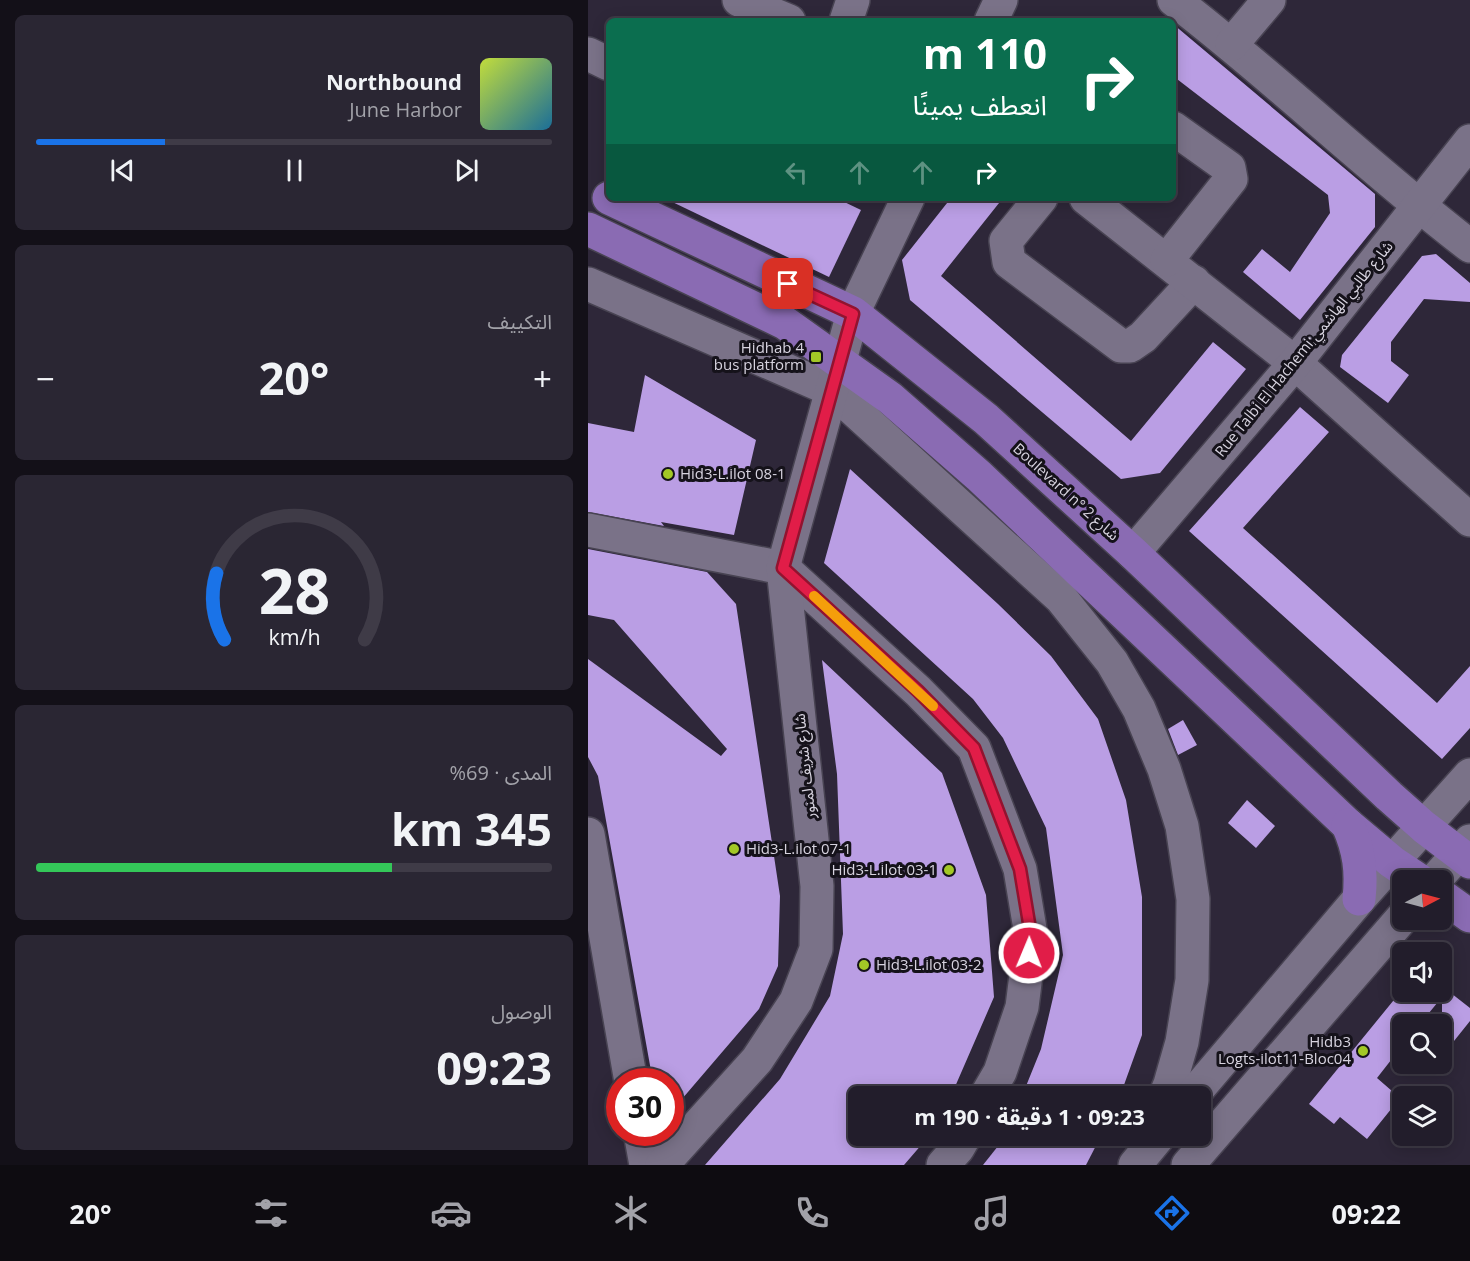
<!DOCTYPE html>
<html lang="ar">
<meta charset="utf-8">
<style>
body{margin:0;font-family:"Open Sans","Noto Sans Arabic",sans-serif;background:#2a2633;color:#f1f3f6;direction:rtl;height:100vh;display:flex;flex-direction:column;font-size:22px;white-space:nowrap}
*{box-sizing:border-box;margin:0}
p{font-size:20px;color:#a2a2a9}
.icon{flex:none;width:33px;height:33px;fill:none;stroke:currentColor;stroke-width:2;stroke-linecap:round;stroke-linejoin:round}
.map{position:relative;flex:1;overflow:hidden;direction:ltr}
.details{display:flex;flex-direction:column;gap:15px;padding:15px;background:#131018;width:588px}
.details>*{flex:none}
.guide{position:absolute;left:18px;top:18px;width:570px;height:183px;border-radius:9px;box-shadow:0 3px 15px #0003,0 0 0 2px #3f3b47;direction:rtl;background:#0b6e4f;color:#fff;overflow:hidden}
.needle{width:39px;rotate:84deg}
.buttons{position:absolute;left:804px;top:870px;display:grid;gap:12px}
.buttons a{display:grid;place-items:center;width:60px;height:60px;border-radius:9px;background:#221d2b;box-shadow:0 3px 15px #0003,0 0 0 2px #3f3b47;font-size:30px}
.speed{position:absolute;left:18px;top:1068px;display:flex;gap:12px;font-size:30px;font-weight:700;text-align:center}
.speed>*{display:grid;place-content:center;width:78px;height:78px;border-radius:50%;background:#221d2b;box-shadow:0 3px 15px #0003,0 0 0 2px #3f3b47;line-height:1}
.speed .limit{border:9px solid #d22;background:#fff;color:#111}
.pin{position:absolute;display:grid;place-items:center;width:51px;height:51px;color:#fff;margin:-26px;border-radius:12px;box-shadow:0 3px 9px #0006}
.me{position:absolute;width:66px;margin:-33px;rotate:1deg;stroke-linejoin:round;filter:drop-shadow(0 0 4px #0008)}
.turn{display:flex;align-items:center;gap:21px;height:126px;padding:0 30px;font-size:27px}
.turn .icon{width:78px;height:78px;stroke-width:2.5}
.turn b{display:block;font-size:42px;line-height:51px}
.lanes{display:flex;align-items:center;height:57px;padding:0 30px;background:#0003;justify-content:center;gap:30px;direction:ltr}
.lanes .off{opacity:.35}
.big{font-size:45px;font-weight:700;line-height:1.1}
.details .widget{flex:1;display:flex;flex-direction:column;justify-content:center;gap:9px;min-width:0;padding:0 21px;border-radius:9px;background:#2a2633}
.details .dial{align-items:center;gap:0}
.dial svg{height:156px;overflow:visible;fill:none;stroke:#3f3b47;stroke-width:7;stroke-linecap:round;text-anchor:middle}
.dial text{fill:#f1f3f6;stroke:none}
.song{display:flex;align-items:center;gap:18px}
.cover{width:72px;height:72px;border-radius:9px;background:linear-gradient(135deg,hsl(70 70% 55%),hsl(200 70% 35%))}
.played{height:6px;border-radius:3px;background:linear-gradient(90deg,#1a73e8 25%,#3f3b47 25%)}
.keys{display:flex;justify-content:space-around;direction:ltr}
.heat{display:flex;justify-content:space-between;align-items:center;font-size:33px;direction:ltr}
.charge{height:9px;border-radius:4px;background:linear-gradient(90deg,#34c759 69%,#3f3b47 0)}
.trip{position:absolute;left:260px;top:1086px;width:363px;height:60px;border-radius:9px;background:#221d2b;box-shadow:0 3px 15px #0003,0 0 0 2px #3f3b47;font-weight:700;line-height:60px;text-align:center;direction:rtl}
.menu{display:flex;height:96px;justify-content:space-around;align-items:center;background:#0e0c11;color:#a2a2a9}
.menu .icon{width:42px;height:42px}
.menu .on{color:#1a73e8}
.menu b{font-size:27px;color:#f1f3f6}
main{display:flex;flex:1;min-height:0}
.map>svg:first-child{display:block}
.building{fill:#ba9ee4}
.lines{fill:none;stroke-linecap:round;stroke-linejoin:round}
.minor-casing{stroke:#484352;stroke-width:36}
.major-casing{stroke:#484352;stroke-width:36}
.minor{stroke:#7a7288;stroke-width:33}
.major{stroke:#8a6bb3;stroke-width:33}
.route-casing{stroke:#92132f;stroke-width:15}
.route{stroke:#e11d48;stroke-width:10}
.slow{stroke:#f59e0b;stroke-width:10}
.poi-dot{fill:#a3c826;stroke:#15121a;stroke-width:2}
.labels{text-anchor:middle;stroke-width:6;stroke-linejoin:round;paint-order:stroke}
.poi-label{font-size:15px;fill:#d7d3df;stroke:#15121a;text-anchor:end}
.street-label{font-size:15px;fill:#d7d3df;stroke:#15121a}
</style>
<main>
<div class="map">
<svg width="882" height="1165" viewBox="0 0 882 1165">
<rect width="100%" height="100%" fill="#2e2739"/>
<g class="building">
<path d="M585,24L787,194V227L712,320L655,272L674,249L702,272L742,213L740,195L585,76Z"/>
<path d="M76,198H248L273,210L241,277Z"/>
<path d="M363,198H415L353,276L543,441L625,342L658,369L572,473L533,479L322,300L314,260Z"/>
<path d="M848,254L882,283V302L836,299L803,342V361L821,375L800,403L752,367L754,355L834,256Z"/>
<path d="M57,375L168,440L146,535L73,522L76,526L0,512V423L46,432Z"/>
<path d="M712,407L741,432L655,528L849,703L882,666V728L854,759L601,531Z"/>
<path d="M262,469L410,604L463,656L510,719L538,800L554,897V1035L532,1096H434L453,1049L475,955L458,828L415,738L385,699L236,563Z"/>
<path d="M0,549L119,572L148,604L192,896L190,966L171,1009L82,1113V1082H65L10,776L0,757V659L133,756L139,749L26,620L0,615Z"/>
<path d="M234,660L354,773L398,895L406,997L363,1096H270V1136H341L316,1165H117L192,1079L242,996L255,934L249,774Z"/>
<path d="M595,720L609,745L590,755L580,729Z"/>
<path d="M659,800L687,826L668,848L640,823Z"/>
<path d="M854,958L864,967L854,979L862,986L859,990L882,1008V1021L854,1056V997L832,1024H814V1046L789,1078L812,1098L779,1139L752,1117L746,1124L721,1104L814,990L854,992Z"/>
<path d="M418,1136H513L498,1165H395Z"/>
</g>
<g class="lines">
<defs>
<g id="minor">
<path d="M151,0L201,21"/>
<path d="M586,0C688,78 780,168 882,246"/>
<path d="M258,21L265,0"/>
<path d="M403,21L413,0"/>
<path d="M644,44L681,0"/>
<path d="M0,54L21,64"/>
<path d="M453,198L418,241L421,262L533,346H542L555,337L606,282"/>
<path d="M498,198L707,363L882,520"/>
<path d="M579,260L643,179L641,168L585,128"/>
<path d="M0,284L244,390L473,598L524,662L551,709L576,769L594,826L605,899L604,980L594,1042L582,1084L577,1096"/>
<path d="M0,530L195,568L330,691L386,748L432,869L443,935L434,1007L412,1072L398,1096"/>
<path d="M545,553L707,363L882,141"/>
<path d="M0,834L43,1082"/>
<path d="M847,880L882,841"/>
<path d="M604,1096L771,899L882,775"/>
<path d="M52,1132L58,1165"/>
<path d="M74,1165L169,1060L208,1001L228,949L229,886L195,568L265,313L320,198"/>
<path d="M355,1165L370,1148L377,1136"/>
<path d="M547,1165L571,1136"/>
<path d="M600,1165L814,918"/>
</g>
<g id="major">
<path d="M21,198L265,313L398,419L545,553L801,796L836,827L882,862"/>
<path d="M0,229L197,323L302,398L391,476L760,825L804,862L831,880"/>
<path d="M760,825C771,850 774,871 771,899"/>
<path d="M854,896L882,916"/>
</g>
</defs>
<use href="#minor" class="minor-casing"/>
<use href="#major" class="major-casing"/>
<use href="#minor" class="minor"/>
<use href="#major" class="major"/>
</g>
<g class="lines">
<defs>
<path id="route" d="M200,284L265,314L195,568L330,691L386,748L432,869L443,935L441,953"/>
</defs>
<use href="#route" class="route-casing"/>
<use href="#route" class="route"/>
<path class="slow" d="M226,596L345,706"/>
</g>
<g class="poi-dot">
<rect x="222" y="351" width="12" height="12" rx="3"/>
<circle cx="80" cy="474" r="6"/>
<circle cx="146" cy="849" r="6"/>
<circle cx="361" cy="870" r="6"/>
<circle cx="276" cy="965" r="6"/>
<circle cx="775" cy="1051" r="6"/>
</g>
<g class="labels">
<g class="poi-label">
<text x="216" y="353">Hidhab 4<tspan x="216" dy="17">bus platform</tspan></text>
<text x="92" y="479" text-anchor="start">Hid3-L.ilot 08-1</text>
<text x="158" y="854" text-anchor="start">Hid3-L.ilot 07-1</text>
<text x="349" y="875">Hid3-L.ilot 03-1</text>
<text x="288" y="970" text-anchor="start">Hid3-L.ilot 03-2</text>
<text x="763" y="1047">Hidb3<tspan x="763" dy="17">Logts-ilot11-Bloc04</tspan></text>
</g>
<g class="street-label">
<text transform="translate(716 349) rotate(-51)" y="5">Rue Talbi El Hachemi;شارع طالبي الهاشمي</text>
<text transform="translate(478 492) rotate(42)" y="5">Boulevard n° شارع 2</text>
<text transform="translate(217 766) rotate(-96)" y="5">شارع شريف لمنور</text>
</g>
</g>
</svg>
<div class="buttons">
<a><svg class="needle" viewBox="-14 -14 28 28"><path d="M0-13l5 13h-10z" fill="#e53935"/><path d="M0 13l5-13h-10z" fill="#a2a2a9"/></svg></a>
<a><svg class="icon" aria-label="sound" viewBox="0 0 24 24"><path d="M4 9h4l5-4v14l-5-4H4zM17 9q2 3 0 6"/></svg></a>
<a><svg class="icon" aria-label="search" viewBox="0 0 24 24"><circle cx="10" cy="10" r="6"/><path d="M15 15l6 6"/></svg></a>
<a><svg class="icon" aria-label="layers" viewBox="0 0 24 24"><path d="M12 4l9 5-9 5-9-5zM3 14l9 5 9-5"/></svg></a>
</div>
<div class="speed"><div class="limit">30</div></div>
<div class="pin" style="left:200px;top:284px;background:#d93025"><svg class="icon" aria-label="arrive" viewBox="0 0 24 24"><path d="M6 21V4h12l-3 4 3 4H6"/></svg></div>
<svg class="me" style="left:441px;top:953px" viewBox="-20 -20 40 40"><circle r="17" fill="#e11d48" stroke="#fff" stroke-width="3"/><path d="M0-11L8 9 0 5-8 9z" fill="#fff"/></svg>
<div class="trip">09:23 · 1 دقيقة · 190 m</div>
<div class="guide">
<div class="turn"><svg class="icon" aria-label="right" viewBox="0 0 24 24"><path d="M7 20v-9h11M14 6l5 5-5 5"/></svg><div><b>110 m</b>انعطف يمينًا</div></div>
<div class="lanes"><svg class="icon off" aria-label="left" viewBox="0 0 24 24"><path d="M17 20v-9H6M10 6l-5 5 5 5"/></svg><svg class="icon off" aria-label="ahead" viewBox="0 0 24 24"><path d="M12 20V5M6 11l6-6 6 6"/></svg><svg class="icon off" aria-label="ahead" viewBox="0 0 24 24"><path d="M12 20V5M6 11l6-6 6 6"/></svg><svg class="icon" aria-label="right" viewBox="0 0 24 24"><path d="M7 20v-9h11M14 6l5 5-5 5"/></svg></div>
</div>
</div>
<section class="details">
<div class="widget">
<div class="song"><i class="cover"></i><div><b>Northbound</b><p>June Harbor</p></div></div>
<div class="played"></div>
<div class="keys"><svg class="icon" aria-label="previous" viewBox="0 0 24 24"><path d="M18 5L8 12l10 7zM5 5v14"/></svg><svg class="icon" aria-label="pause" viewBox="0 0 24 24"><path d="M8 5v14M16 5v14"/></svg><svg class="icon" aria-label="next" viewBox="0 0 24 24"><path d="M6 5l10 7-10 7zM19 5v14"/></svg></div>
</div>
<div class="widget"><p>التكييف</p>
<div class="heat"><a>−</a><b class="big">20°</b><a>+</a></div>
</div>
<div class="widget dial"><svg viewBox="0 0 100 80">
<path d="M14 69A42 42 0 1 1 86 69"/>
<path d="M14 69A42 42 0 0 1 10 35" stroke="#1a73e8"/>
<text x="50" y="56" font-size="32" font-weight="700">28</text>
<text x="50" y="72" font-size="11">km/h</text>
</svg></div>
<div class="widget"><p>المدى · 69%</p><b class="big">345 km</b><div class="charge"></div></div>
<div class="widget"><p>الوصول</p><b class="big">09:23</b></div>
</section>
</main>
<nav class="menu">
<b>09:22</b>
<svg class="icon on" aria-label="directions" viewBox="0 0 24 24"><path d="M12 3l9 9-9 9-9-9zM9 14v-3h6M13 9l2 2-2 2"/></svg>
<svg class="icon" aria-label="music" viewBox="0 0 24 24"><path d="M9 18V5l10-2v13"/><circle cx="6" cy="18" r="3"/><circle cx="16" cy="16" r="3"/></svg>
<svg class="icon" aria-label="phone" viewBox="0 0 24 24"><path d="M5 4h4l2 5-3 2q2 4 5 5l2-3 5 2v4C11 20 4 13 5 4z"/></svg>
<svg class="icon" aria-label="climate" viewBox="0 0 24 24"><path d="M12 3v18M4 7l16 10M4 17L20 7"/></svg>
<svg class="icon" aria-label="car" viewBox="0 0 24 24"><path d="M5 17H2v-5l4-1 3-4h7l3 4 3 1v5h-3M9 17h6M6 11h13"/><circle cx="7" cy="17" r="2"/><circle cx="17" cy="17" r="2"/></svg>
<svg class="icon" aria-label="filters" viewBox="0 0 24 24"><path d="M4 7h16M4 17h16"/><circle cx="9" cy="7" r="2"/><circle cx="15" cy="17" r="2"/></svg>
<b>20°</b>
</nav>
